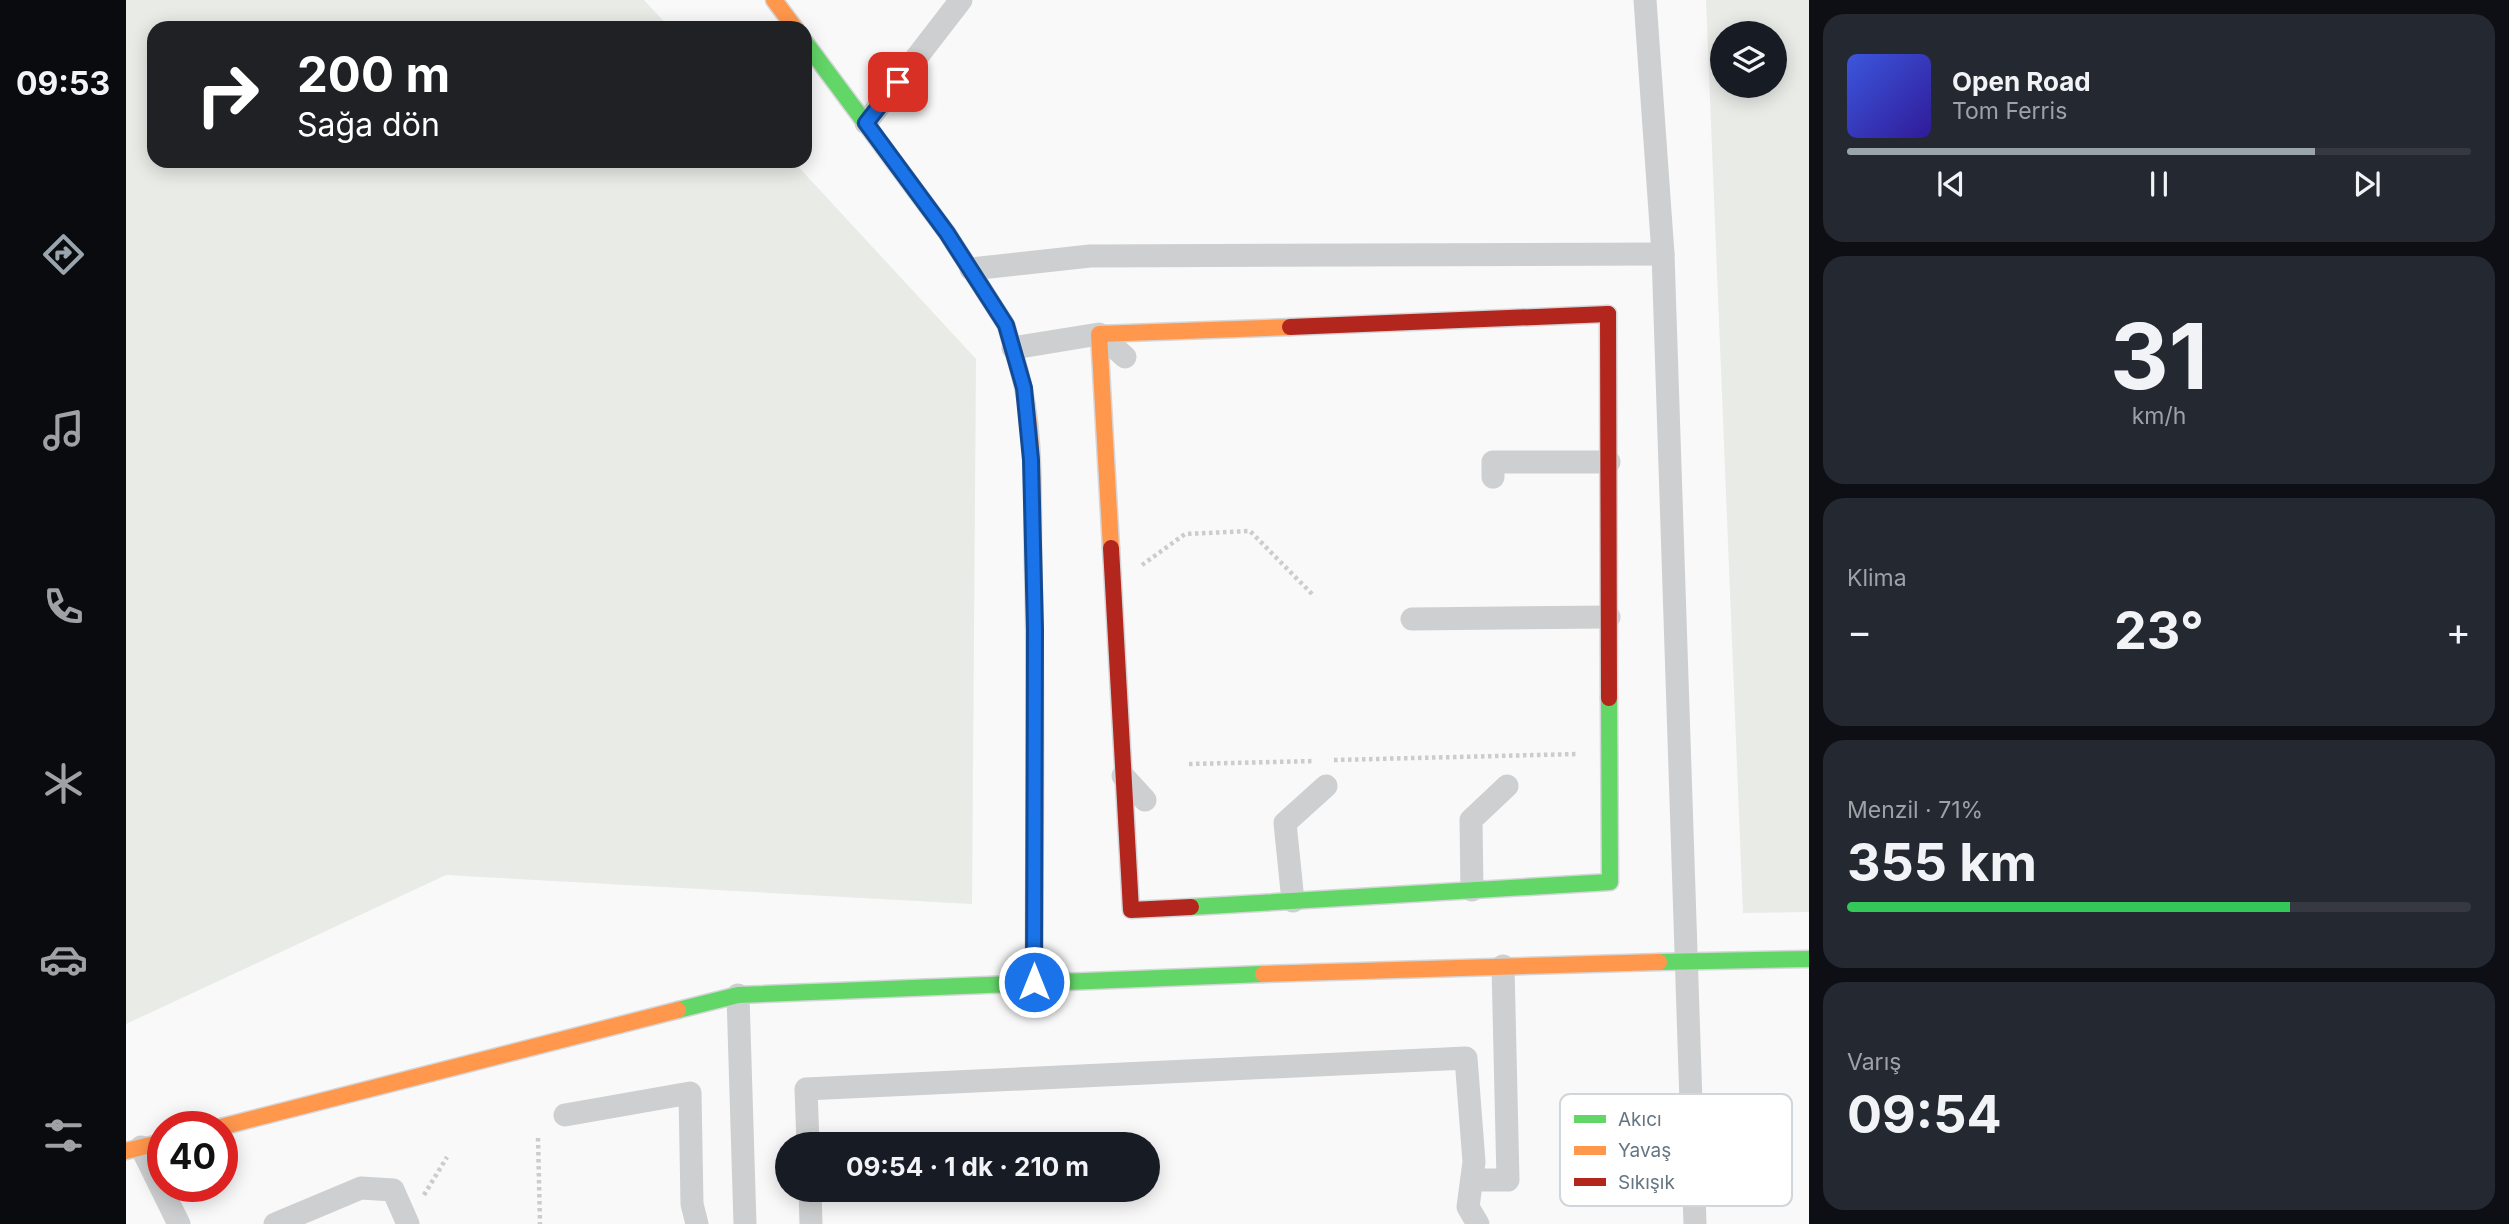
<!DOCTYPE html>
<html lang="tr">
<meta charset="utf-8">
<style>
body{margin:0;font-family:Inter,sans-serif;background:#242831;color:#f1f3f6;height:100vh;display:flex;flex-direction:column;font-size:26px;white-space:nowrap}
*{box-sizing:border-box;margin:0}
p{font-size:23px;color:#9ea1a6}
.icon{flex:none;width:38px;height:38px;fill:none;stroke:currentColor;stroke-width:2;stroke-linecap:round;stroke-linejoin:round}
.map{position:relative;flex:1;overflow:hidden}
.side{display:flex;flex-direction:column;gap:14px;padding:14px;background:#0d0f14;width:700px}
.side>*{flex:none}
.top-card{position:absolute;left:21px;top:21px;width:665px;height:147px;border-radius:21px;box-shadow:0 4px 18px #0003;background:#202124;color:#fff;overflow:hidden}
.fabs{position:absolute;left:1584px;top:21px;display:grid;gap:14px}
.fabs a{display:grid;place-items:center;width:77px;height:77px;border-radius:50%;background:#171b24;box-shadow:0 4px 18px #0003;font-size:35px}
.speed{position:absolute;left:21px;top:1111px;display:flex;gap:14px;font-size:35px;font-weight:700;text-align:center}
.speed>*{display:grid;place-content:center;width:91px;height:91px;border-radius:50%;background:#171b24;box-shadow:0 4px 18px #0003;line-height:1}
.speed .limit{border:10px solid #d22;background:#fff;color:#111}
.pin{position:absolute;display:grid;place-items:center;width:60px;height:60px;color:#fff;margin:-30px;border-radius:14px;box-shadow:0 4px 10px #0006}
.me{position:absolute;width:77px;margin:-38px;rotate:0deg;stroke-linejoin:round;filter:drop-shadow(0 0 5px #0008)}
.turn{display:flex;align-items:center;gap:24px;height:147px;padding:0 35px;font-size:32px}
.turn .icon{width:91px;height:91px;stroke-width:2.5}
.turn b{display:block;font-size:49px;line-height:60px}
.big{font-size:52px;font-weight:700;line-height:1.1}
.side .widget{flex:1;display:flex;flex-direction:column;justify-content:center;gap:10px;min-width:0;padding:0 24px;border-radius:21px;background:#242831}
.side .dial{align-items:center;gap:0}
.dial b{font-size:91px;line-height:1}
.song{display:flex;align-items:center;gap:21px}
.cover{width:84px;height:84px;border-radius:10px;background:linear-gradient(135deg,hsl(230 70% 55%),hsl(250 70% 35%))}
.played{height:7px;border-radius:4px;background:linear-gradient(90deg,#99a4ac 75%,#363941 75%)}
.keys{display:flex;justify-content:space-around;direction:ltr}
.heat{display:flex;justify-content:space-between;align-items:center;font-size:38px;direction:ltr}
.charge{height:10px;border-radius:5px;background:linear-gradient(90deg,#34c759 71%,#363941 0)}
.trip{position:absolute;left:649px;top:1132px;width:385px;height:70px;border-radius:35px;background:#171b24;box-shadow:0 4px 18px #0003;font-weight:700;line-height:70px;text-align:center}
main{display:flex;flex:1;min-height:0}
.menu{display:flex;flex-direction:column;width:126px;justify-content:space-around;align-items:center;background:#090b0e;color:#9ea1a6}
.menu .icon{width:49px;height:49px}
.menu .current{color:#99a4ac}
.menu b{font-size:32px;color:#f1f3f6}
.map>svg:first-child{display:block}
.green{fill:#e8ebe6;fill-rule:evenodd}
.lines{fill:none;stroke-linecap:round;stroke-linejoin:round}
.fast-casing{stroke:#d5d6d7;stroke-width:19}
.slow-casing{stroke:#d5d6d7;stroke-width:19}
.jam-casing{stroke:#d5d6d7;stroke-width:19}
.path{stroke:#cbcccd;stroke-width:4.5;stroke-dasharray:3.5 3.5;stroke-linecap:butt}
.street{stroke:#cecfd0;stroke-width:23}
.fast{stroke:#63d668;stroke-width:16}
.slow{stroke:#ff974d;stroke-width:16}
.jam{stroke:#b3261e;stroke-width:16}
.route-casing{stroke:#114b97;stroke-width:18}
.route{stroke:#1a73e8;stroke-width:12}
.key{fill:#fff;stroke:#d1d6da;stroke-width:2}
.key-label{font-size:19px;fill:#657683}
</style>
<main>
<nav class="menu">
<b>09:53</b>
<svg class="icon current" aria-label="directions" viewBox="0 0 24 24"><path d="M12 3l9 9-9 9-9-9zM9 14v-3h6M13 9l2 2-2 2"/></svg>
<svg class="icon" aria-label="music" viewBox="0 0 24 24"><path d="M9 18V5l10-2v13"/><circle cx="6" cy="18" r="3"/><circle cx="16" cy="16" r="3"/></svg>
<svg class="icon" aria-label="phone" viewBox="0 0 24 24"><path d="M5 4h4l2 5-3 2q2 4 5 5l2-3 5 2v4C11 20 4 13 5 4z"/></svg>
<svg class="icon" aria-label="climate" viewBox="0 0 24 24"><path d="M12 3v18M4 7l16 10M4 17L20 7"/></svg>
<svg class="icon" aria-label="car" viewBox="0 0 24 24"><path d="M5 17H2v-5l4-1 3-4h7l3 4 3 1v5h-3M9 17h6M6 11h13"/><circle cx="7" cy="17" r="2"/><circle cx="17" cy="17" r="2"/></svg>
<svg class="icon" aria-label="filters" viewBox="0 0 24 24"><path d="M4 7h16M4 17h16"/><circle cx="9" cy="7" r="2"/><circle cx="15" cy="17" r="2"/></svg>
</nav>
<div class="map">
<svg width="1683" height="1224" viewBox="0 0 1683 1224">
<rect width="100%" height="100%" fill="#f9f9f9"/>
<g class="green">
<path d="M0,0H518L544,28H28V161H667L850,359L846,904L320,875L0,1024Z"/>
<path d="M1580,0H1683V912L1617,913ZM1596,33H1648V86H1596Z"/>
</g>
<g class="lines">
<defs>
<g id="fast">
<path d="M679,42L821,233L880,325L893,370"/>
<path d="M1065,907L1484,882L1483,698"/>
<path d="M1533,962L1683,959"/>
<path d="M552,1010L612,995L1137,974"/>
</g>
<g id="slow">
<path d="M648,0L669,28"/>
<path d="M893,370C910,431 906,499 907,561C911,701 908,842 908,982"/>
<path d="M985,548L973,334L1164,327"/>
<path d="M1137,974L1533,962"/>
<path d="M95,1127L552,1010"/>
<path d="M0,1151L37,1142"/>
</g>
<g id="jam">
<path d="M1482,314L1483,698"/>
<path d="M1164,327L1482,314"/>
<path d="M985,548L1005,910L1065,907"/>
</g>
</defs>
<use href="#fast" class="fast-casing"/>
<use href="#slow" class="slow-casing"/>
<use href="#jam" class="jam-casing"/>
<g class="path">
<path d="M1016,565L1059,534L1124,531L1186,594"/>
<path d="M1208,760L1452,754"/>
<path d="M1063,764L1189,761"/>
<path d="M412,1138L414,1224"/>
<path d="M298,1195L321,1157"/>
</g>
<g class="street">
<path d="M1519,0L1537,254L1569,1224"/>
<path d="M740,123L835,0"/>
<path d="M845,269L964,256L1537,254"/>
<path d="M887,348L973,334L999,357"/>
<path d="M1367,477V462H1483"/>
<path d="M1286,619L1483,617"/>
<path d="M997,776L1019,800"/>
<path d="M1346,890L1345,820L1381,786"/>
<path d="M1167,901L1159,823L1200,786"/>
<path d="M612,995L619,1224"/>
<path d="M439,1115L564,1093L566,1204L571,1224"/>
<path d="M682,1144L680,1089L1340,1058L1348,1162L1342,1207L1352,1224"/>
<path d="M15,1147L53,1224"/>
<path d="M1346,1180H1382L1377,966"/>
<path d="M684,1190L685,1224"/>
<path d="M149,1224L235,1188L267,1190L282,1224"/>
</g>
<use href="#fast" class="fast"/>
<use href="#slow" class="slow"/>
<use href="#jam" class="jam"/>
</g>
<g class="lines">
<defs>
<path id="route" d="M772,82L740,123L821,233L880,325L898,388L905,460L909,630L908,982"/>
</defs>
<use href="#route" class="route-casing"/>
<use href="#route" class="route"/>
</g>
<rect x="1434" y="1094" width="232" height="112" rx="10" class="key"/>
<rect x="1448" y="1115" width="32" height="8" fill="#63d668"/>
<rect x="1448" y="1146" width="32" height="9" fill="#ff974d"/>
<rect x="1448" y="1178" width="32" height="8" fill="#b3261e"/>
<g class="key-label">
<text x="1492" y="1126">Akıcı</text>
<text x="1492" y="1157">Yavaş</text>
<text x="1492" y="1189">Sıkışık</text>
</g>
</svg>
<div class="fabs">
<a><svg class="icon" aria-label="layers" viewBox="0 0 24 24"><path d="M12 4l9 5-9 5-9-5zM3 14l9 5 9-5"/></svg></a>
</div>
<div class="speed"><div class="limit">40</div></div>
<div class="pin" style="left:772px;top:82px;background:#d93025"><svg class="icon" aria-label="arrive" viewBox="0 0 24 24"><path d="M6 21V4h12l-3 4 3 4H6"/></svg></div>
<svg class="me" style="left:908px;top:982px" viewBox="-20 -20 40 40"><circle r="17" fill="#1a73e8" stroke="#fff" stroke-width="3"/><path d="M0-11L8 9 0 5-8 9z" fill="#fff"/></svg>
<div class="trip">09:54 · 1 dk · 210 m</div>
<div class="top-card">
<div class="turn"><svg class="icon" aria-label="right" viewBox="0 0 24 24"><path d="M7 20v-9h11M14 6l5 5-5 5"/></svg><div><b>200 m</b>Sağa dön</div></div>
</div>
</div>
<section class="side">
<div class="widget">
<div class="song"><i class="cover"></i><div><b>Open Road</b><p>Tom Ferris</p></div></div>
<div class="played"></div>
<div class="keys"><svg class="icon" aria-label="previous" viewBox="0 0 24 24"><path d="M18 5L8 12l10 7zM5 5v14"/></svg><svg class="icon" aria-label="pause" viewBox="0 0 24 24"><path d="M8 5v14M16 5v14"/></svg><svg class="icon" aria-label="next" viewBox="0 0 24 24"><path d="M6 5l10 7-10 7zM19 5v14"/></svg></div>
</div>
<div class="widget dial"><b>31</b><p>km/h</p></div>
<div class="widget"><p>Klima</p>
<div class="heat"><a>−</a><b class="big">23°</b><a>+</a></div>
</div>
<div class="widget"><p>Menzil · 71%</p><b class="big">355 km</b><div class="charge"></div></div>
<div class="widget"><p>Varış</p><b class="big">09:54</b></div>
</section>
</main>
